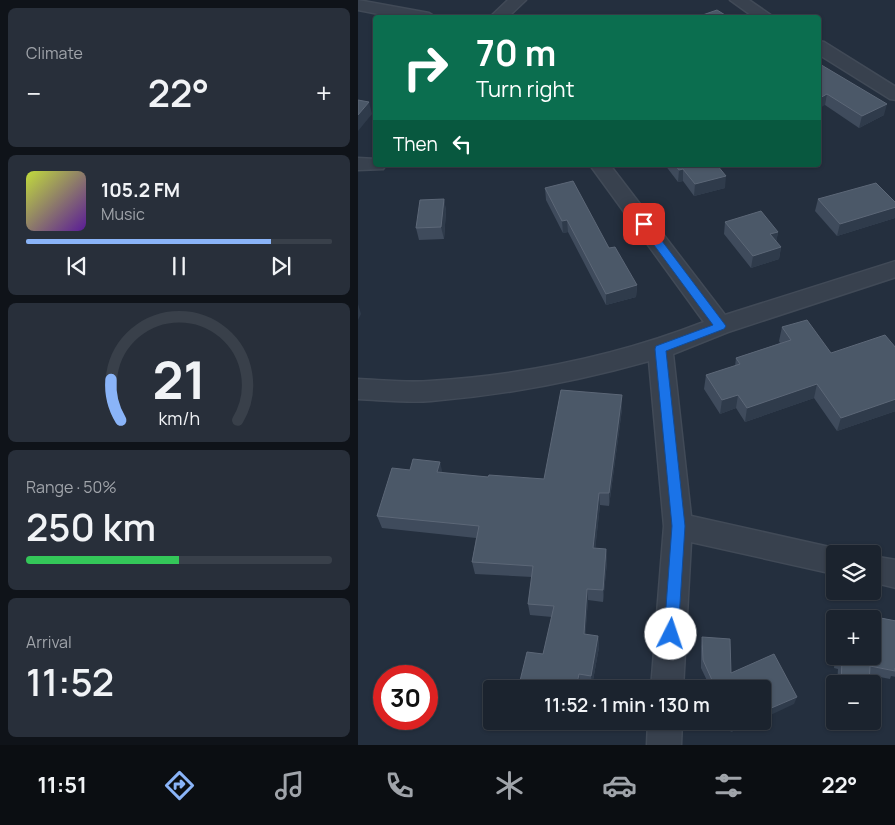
<!DOCTYPE html>
<meta charset="utf-8">
<style>
body{margin:0;font-family:Manrope,sans-serif;background:#282f3a;color:#f1f3f6;height:100vh;display:flex;flex-direction:column;font-size:19px;white-space:nowrap}
*{box-sizing:border-box;margin:0}
p{font-size:16px;color:#a0a4aa}
.icon{flex:none;width:28px;height:28px;fill:none;stroke:currentColor;stroke-width:2;stroke-linecap:round;stroke-linejoin:round}
.map{position:relative;flex:1;overflow:hidden}
.sheet{display:flex;flex-direction:column;gap:8px;padding:8px;background:#0f1319;width:358px}
.sheet>*{flex:none}
.guide{position:absolute;left:15px;top:15px;width:448px;height:152px;border-radius:5px;box-shadow:0 1px 4px #0004,0 0 0 1px #39404a;background:#0b6e4f;color:#fff;overflow:hidden}
.tools{position:absolute;left:468px;top:545px;display:grid;gap:10px}
.tools a{display:grid;place-items:center;width:55px;height:55px;border-radius:5px;background:#1b232e;box-shadow:0 1px 4px #0004,0 0 0 1px #39404a;font-size:25px}
.speed{position:absolute;left:15px;top:665px;display:flex;gap:10px;font-size:25px;font-weight:700;text-align:center}
.speed>*{display:grid;place-content:center;width:65px;height:65px;border-radius:50%;background:#1b232e;box-shadow:0 1px 4px #0004,0 0 0 1px #39404a;line-height:1}
.speed .limit{border:8px solid #d22;background:#fff;color:#111}
.pin{position:absolute;display:grid;place-items:center;width:42px;height:42px;color:#fff;margin:-21px;border-radius:10px;box-shadow:0 2px 8px #0006}
.me{position:absolute;width:55px;margin:-28px;rotate:4deg;stroke-linejoin:round;filter:drop-shadow(0 0 4px #0008)}
.turn{display:flex;align-items:center;gap:18px;height:105px;padding:0 20px;font-size:22px}
.turn .icon{width:65px;height:65px;stroke-width:2.5}
.turn b{display:block;font-size:35px;line-height:42px}
.then{display:flex;align-items:center;height:48px;padding:0 20px;background:#0003;gap:10px;font-size:19px}
.big{font-size:38px;font-weight:600;line-height:1.1}
.sheet .tile{flex:1;display:flex;flex-direction:column;justify-content:center;gap:8px;min-width:0;padding:0 18px;border-radius:8px;background:#282f3a}
.sheet .dial{align-items:center;gap:0}
.dial svg{height:130px;overflow:visible;fill:none;stroke:#39404a;stroke-width:7;stroke-linecap:round;text-anchor:middle}
.dial text{fill:#f1f3f6;stroke:none}
.song{display:flex;align-items:center;gap:15px}
.cover{width:60px;height:60px;border-radius:8px;background:linear-gradient(135deg,hsl(70 70% 55%),hsl(270 70% 35%))}
.played{height:5px;border-radius:2px;background:linear-gradient(90deg,#8ab4f8 80%,#39404a 80%)}
.keys{display:flex;justify-content:space-around;direction:ltr}
.heat{display:flex;justify-content:space-between;align-items:center;font-size:28px;direction:ltr}
.charge{height:8px;border-radius:4px;background:linear-gradient(90deg,#34c759 50%,#39404a 0)}
.trip{position:absolute;left:125px;top:680px;width:288px;height:50px;border-radius:5px;background:#1b232e;box-shadow:0 1px 4px #0004,0 0 0 1px #39404a;font-weight:600;line-height:50px;text-align:center}
.dock{display:flex;height:80px;justify-content:space-around;align-items:center;background:#0b0e12;color:#a0a4aa}
.dock .icon{width:35px;height:35px}
.dock .on{color:#8ab4f8}
.dock b{font-size:22px;color:#f1f3f6}
main{display:flex;flex:1;min-height:0}
.map>svg:first-child{display:block}
.lines{fill:none;stroke-linecap:round;stroke-linejoin:round}
.minor-casing{stroke:#414a57;stroke-width:3}
.minor{fill:#38414e;fill-rule:evenodd}
.wall{fill:#3f4b5c}
.shaded-wall{fill:#2f3b4b}
.building{fill:#4b5868;stroke:#5c6777}
.route{fill:#1a73e8;stroke:#114b97}
</style>
<main>
<section class="sheet">
<div class="tile"><p>Climate</p>
<div class="heat"><a>−</a><b class="big">22°</b><a>+</a></div>
</div>
<div class="tile">
<div class="song"><i class="cover"></i><div><b>105.2 FM</b><p>Music</p></div></div>
<div class="played"></div>
<div class="keys"><svg class="icon" aria-label="previous" viewBox="0 0 24 24"><path d="M18 5L8 12l10 7zM5 5v14"/></svg><svg class="icon" aria-label="pause" viewBox="0 0 24 24"><path d="M8 5v14M16 5v14"/></svg><svg class="icon" aria-label="next" viewBox="0 0 24 24"><path d="M6 5l10 7-10 7zM19 5v14"/></svg></div>
</div>
<div class="tile dial"><svg viewBox="0 0 100 80">
<path d="M14 69A42 42 0 1 1 86 69"/>
<path d="M14 69A42 42 0 0 1 8 44" stroke="#8ab4f8"/>
<text x="50" y="56" font-size="32" font-weight="700">21</text>
<text x="50" y="72" font-size="11">km/h</text>
</svg></div>
<div class="tile"><p>Range · 50%</p><b class="big">250 km</b><div class="charge"></div></div>
<div class="tile"><p>Arrival</p><b class="big">11:52</b></div>
</section>
<div class="map">
<svg width="538" height="745" viewBox="0 0 538 745">
<rect width="100%" height="100%" fill="#242f3e"/>
<g class="lines">
<defs>
<g id="minor">
<path d="M0,0L71,13L79,18H41L0,10Z"/>
<path d="M150,0H168L149,18H131Z"/>
<path d="M372,0H391L417,18H397Z"/>
<path d="M460,41L466,42L538,87V100L532,99L460,54Z"/>
<path d="M0,158L18,159V165H28L25,169L0,170Z"/>
<path d="M232,165H252L367,315L538,261V277L370,332L315,354L333,516L476,548L487,554H476V574L333,542L325,689H293L306,526L291,361C220,381 147,395 73,401C49,403 24,400 0,399V379C24,380 49,383 72,381C166,375 259,356 346,322Z"/>
<path d="M514,556L538,560V588L514,582Z"/>
<path d="M290,721H324L323,745H289Z"/>
</g>
</defs>
<use href="#minor" class="minor-casing"/>
<use href="#minor" class="minor"/>
</g>
<g class="wall">
<path d="M460,63L526,115L501,128L467,105Z"/>
<path d="M307,165H359L367,188L336,196L325,181L320,182Z"/>
<path d="M187,188L251,248L279,285L278,297L248,305L210,232L205,233L188,200Z"/>
<path d="M86,199L88,211L86,239L61,240L58,228Z"/>
<path d="M460,199L538,203V217L537,218L479,236L457,211Z"/>
<path d="M367,222L420,232L418,242L423,247L421,259L393,268L366,234Z"/>
<path d="M424,327L473,353L538,348V411L479,431L456,398L387,422L378,408L362,414L346,389L348,375L377,366L378,358L422,343L421,341Z"/>
<path d="M264,409L251,506L242,505L237,549H248L249,562L245,602L230,600L227,635L240,636L241,647L234,686L222,684L221,689H160L185,654L194,617L172,615L170,604L174,577L117,574L114,562L118,538L24,528L19,516L52,470L130,477L186,479Z"/>
<path d="M482,610L538,621V677L533,676L532,679L512,675L511,684H479L480,669L476,668L477,656H514V619H479Z"/>
<path d="M344,637L373,673L436,704L404,689H353L343,668V646Z"/>
<path d="M178,721H216L214,730L179,725Z"/>
<path d="M368,721H398L373,732Z"/>
</g>
<g class="shaded-wall">
<path d="M469,94L467,105L460,109V99Z"/>
<path d="M11,102L14,114L0,131V115Z"/>
<path d="M529,104L526,115L501,128L504,116Z"/>
<path d="M325,169V181L320,182L321,170Z"/>
<path d="M368,176L367,188L336,196L337,184Z"/>
<path d="M86,199L88,211L86,239L83,227Z"/>
<path d="M538,207L537,218L479,236L482,224Z"/>
<path d="M209,220L210,232L205,233L204,221Z"/>
<path d="M420,232L418,244L412,234Z"/>
<path d="M423,247L421,259L393,268L395,256Z"/>
<path d="M279,285L278,297L248,305V294Z"/>
<path d="M0,304L3,314L0,320Z"/>
<path d="M459,384L456,398L387,422L389,408Z"/>
<path d="M264,395V409L251,506V493Z"/>
<path d="M380,395L378,408L362,414L364,400Z"/>
<path d="M538,399V411L479,431L483,418Z"/>
<path d="M82,462L85,475L79,472Z"/>
<path d="M241,493L242,505L236,561L235,548Z"/>
<path d="M248,549L249,562L245,602V590Z"/>
<path d="M229,589L230,600L227,645L226,634Z"/>
<path d="M240,636L241,647L234,686L233,676Z"/>
<path d="M221,674L222,684L221,689H218Z"/>
<path d="M439,697L436,704L404,719V712Z"/>
<path d="M213,721H216L214,730Z"/>
<path d="M383,721H398L373,732L376,725Z"/>
</g>
<g class="building">
<path d="M359,10L372,18H336Z"/>
<path d="M222,16L223,18H212Z"/>
<path d="M460,63L529,104L504,116L469,94L460,99Z"/>
<path d="M0,100L11,102L0,115Z"/>
<path d="M317,165H359L368,176L337,184L325,169L321,170Z"/>
<path d="M215,181L251,248L257,247L279,285L248,294L209,220L204,221L187,188Z"/>
<path d="M518,183L538,203V207L482,224L460,199Z"/>
<path d="M86,199L83,227L58,228L62,200Z"/>
<path d="M403,211L420,232L412,234L423,247L395,256L367,222Z"/>
<path d="M449,320L473,353L527,335L538,348V399L483,418L459,384L389,408L380,395L364,400L348,375L382,364L378,358L433,340L424,327Z"/>
<path d="M203,390L264,395L251,493H241L235,548L248,549L245,590L229,589L226,634L240,636L233,676L221,674L218,689H160L169,652L185,654L196,606L170,604L175,566L114,562L121,526L19,516L34,468L52,470L55,459L82,462L79,472L130,477L131,475L186,479Z"/>
<path d="M482,610L538,621V668H537V671L512,666L511,684H483L484,660H480V656H514V619H482Z"/>
<path d="M344,637L372,639L373,673L416,654L439,697L404,712V689H358L345,660Z"/>
<path d="M374,721H383L376,725Z"/>
</g>
<path class="route" d="M286,220L289,221L368,326L366,329L308,351L327,526L320,634L318,639L313,641L308,639L306,634L314,526L297,349L298,346L355,325L282,226L281,224Z"/>
</svg>
<div class="tools">
<a><svg class="icon" aria-label="layers" viewBox="0 0 24 24"><path d="M12 4l9 5-9 5-9-5zM3 14l9 5 9-5"/></svg></a>
<a>+</a>
<a>−</a>
</div>
<div class="speed"><div class="limit">30</div></div>
<div class="pin" style="left:286px;top:224px;background:#d93025"><svg class="icon" aria-label="arrive" viewBox="0 0 24 24"><path d="M6 21V4h12l-3 4 3 4H6"/></svg></div>
<svg class="me" style="left:313px;top:634px" viewBox="-20 -20 40 40"><circle r="19" fill="#fff"/><path d="M0-13L10 11 0 6-10 11z" fill="#1a73e8"/></svg>
<div class="trip">11:52 · 1 min · 130 m</div>
<div class="guide">
<div class="turn"><svg class="icon" aria-label="right" viewBox="0 0 24 24"><path d="M7 20v-9h11M14 6l5 5-5 5"/></svg><div><b>70 m</b>Turn right</div></div>
<div class="then">Then<svg class="icon" aria-label="left" viewBox="0 0 24 24"><path d="M17 20v-9H6M10 6l-5 5 5 5"/></svg></div>
</div>
</div>
</main>
<nav class="dock">
<b>11:51</b>
<svg class="icon on" aria-label="directions" viewBox="0 0 24 24"><path d="M12 3l9 9-9 9-9-9zM9 14v-3h6M13 9l2 2-2 2"/></svg>
<svg class="icon" aria-label="music" viewBox="0 0 24 24"><path d="M9 18V5l10-2v13"/><circle cx="6" cy="18" r="3"/><circle cx="16" cy="16" r="3"/></svg>
<svg class="icon" aria-label="phone" viewBox="0 0 24 24"><path d="M5 4h4l2 5-3 2q2 4 5 5l2-3 5 2v4C11 20 4 13 5 4z"/></svg>
<svg class="icon" aria-label="climate" viewBox="0 0 24 24"><path d="M12 3v18M4 7l16 10M4 17L20 7"/></svg>
<svg class="icon" aria-label="car" viewBox="0 0 24 24"><path d="M5 17H2v-5l4-1 3-4h7l3 4 3 1v5h-3M9 17h6M6 11h13"/><circle cx="7" cy="17" r="2"/><circle cx="17" cy="17" r="2"/></svg>
<svg class="icon" aria-label="filters" viewBox="0 0 24 24"><path d="M4 7h16M4 17h16"/><circle cx="9" cy="7" r="2"/><circle cx="15" cy="17" r="2"/></svg>
<b>22°</b>
</nav>
